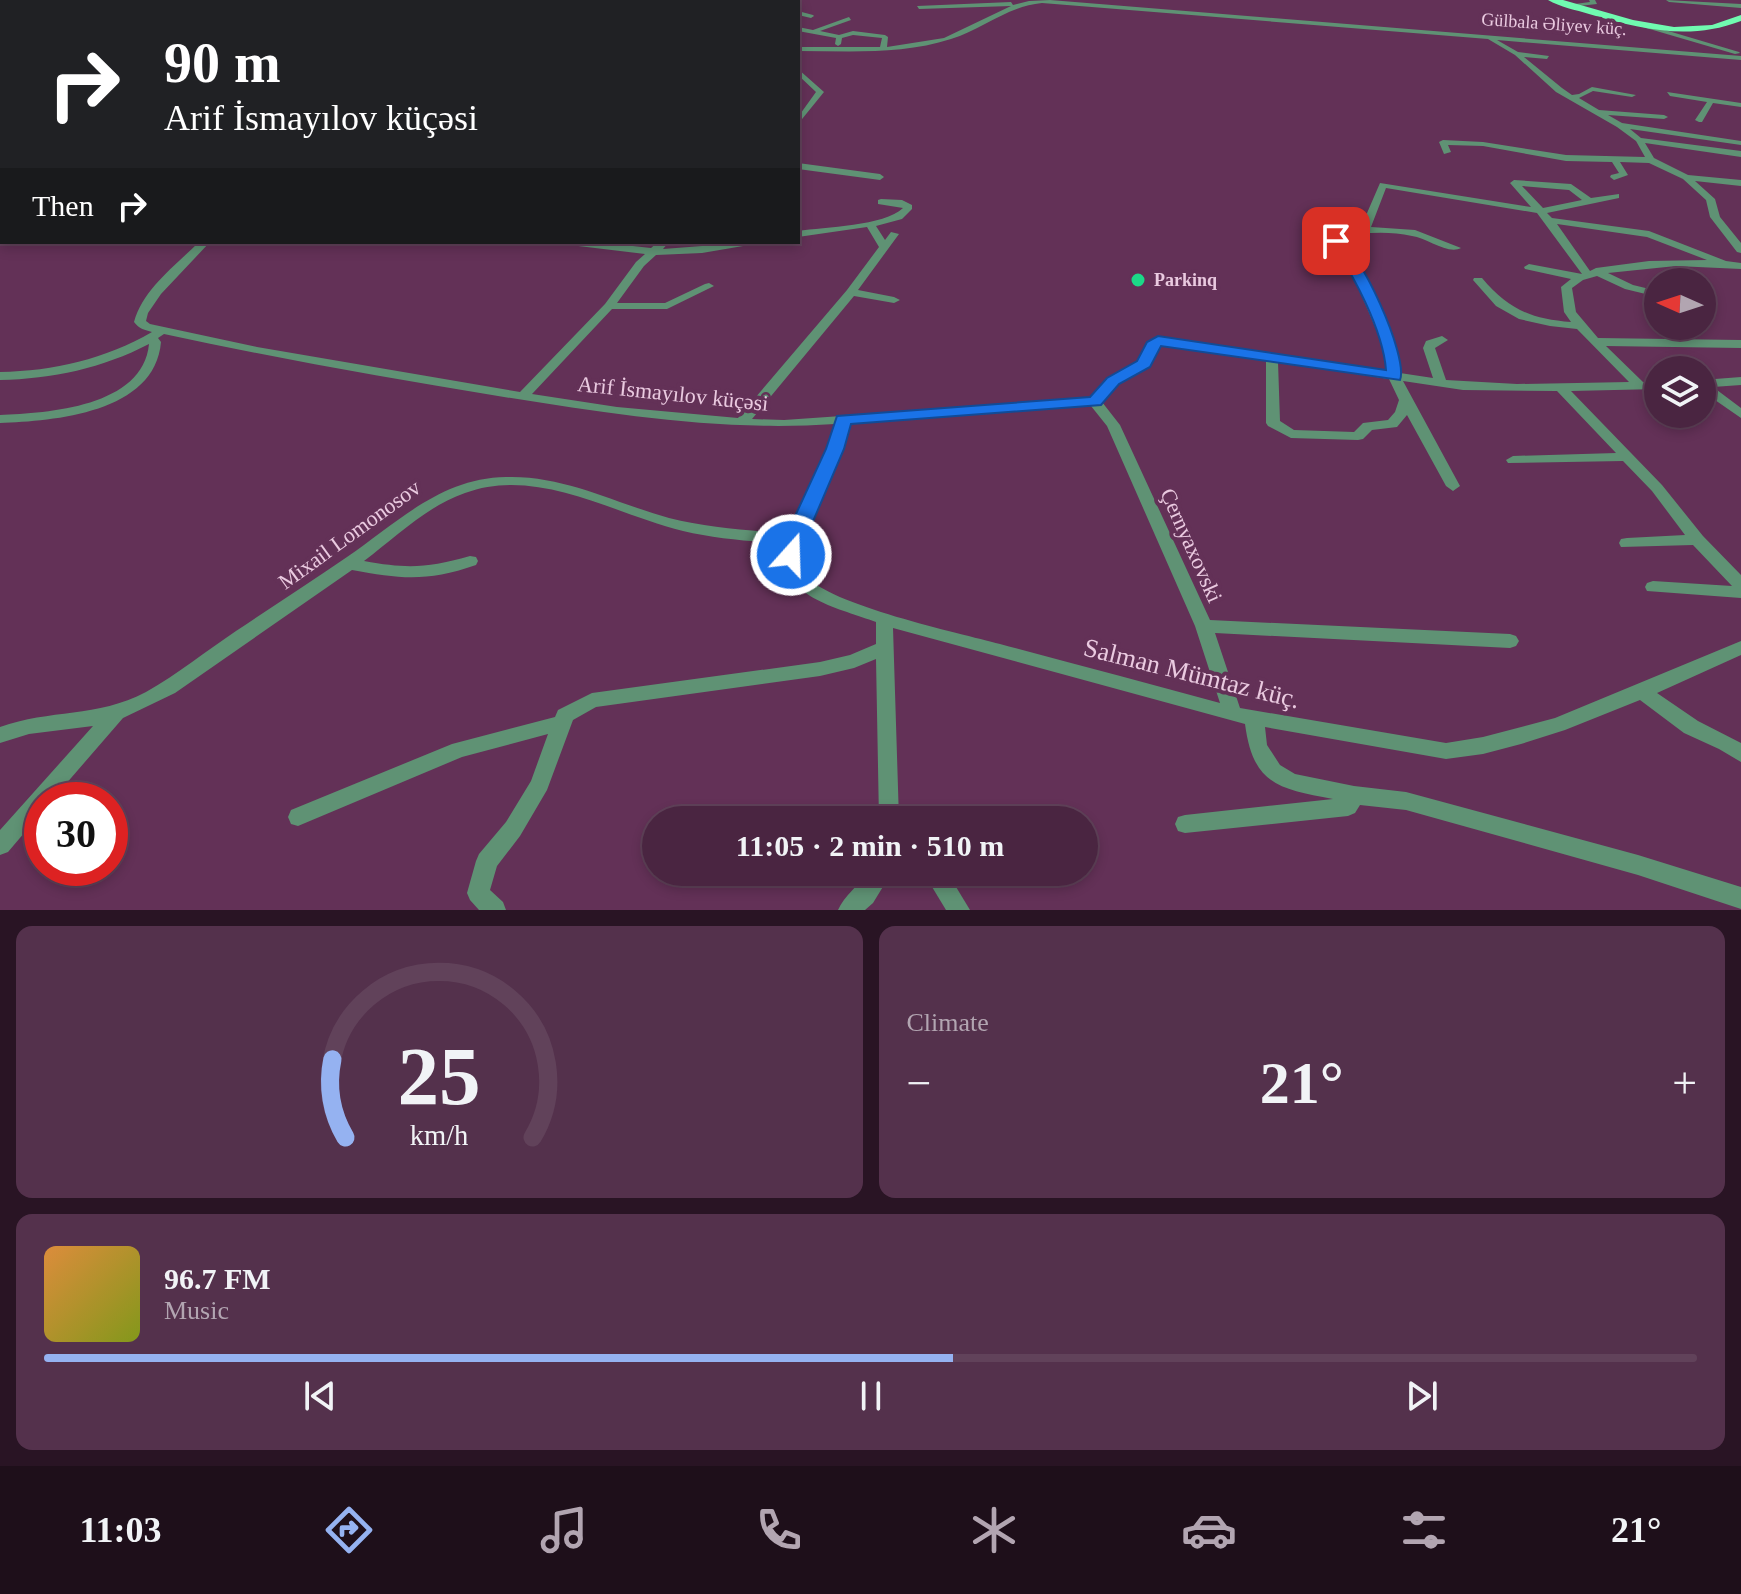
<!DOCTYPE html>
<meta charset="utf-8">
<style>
body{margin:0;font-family:"Times New Roman",serif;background:#54314c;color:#f1f3f6;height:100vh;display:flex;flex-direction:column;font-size:30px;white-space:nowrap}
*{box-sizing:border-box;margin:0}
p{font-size:26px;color:#b2a5b1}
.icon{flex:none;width:44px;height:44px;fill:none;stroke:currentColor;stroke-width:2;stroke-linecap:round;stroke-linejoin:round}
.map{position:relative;height:910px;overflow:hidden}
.drawer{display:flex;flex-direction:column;gap:16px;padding:16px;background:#291424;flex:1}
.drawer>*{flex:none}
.hud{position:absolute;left:0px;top:0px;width:800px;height:244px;box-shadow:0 4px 12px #0003,0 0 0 2px #61425a;background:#202124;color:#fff;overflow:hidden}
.needle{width:52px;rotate:273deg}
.buttons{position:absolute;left:1644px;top:268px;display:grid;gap:16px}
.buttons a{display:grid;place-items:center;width:72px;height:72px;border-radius:50%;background:#4a2541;box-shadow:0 4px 12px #0003,0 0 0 2px #61425a;font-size:40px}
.speed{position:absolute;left:24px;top:782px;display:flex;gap:16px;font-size:40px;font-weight:700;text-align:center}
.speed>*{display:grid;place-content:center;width:104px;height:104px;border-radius:50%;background:#4a2541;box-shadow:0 4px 12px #0003,0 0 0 2px #61425a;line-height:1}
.speed .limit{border:12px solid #d22;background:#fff;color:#111}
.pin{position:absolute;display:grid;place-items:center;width:68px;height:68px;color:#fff;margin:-34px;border-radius:16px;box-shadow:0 4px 12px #0006}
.me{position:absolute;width:88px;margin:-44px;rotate:20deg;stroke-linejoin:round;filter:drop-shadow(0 0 6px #0008)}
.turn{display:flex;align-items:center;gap:28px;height:168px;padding:0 32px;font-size:36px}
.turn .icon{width:104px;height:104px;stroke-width:2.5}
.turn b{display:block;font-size:56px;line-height:68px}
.then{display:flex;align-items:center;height:76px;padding:0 32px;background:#0003;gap:16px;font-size:30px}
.big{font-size:60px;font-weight:700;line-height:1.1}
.drawer .card{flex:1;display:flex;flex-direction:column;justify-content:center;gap:12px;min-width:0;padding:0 28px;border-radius:16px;background:#54314c}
.drawer .dial{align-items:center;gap:0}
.dial svg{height:208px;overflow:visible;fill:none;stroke:#61425a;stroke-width:7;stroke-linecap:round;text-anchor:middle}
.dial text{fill:#f1f3f6;stroke:none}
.song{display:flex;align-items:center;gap:24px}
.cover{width:96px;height:96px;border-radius:12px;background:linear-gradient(135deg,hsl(30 70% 55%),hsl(70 70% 35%))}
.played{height:8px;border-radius:4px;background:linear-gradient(90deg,#95b2f1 55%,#61425a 55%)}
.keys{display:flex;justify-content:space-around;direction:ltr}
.heat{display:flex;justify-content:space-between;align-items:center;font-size:44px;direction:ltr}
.drawer .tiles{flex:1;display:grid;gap:16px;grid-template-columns:1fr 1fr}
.card:last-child{grid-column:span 2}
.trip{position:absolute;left:642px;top:806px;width:456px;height:80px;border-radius:40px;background:#4a2541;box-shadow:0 4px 12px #0003,0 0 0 2px #61425a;font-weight:700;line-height:80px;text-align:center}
.menu{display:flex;height:128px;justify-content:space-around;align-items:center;background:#1e0f1a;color:#b2a5b1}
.menu .icon{width:56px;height:56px}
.menu .active{color:#95b2f1}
.menu b{font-size:36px;color:#f1f3f6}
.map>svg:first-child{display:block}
.green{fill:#665812}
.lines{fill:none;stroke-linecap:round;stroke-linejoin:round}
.minor{fill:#5f9274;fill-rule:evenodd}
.highway{fill:#70fab0;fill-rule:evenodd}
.route{fill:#1a73e8;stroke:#114b97;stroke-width:2}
.poi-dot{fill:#1cd988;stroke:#633157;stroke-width:3}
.labels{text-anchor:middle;stroke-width:8;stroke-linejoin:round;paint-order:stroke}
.far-street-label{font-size:18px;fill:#eacae0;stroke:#633157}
.far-poi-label{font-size:18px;font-weight:bold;fill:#eacae0;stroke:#633157;text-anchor:start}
.street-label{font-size:22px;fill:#eacae0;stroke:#633157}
.near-street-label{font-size:26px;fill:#eacae0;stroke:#633157}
</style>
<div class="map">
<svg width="1741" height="910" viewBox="0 0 1741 910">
<rect width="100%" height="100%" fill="#633157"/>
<path class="green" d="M0,0H440L2,2L0,40Z"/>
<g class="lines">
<g class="minor">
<path d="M1050,0L1741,56V60L1497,40L1518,52L1549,56L1547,59L1524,57L1562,88L1572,95L1579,94L1592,87L1636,95L1632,97L1593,91L1579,98L1599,110L1664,115L1668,117L1664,119L1608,115L1622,123L1741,141V145L1630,129L1641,138L1741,151V157L1645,143L1654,158L1688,175L1741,180V186L1695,181L1715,199L1720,217L1741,243V253L1737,252L1710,217L1706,200L1683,179L1649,163L1620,162L1628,175L1614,180L1610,177L1611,175L1619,173L1612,162L1566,161L1483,146L1448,145L1451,152L1444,154L1439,142L1443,140L1483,142L1566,155L1645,157L1636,141L1617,127L1556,92L1515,55L1488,39L1042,3C1008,6 983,29 951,39C902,55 849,51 798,51V47H880L882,38L853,35L842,38L841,44L838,46L835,44L836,38L798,31V27L813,30L849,17L851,20L820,31L839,35L853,31L885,35L888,37L887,47L944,38L1011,6L919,9L917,6L1011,2L1013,5L1029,1Z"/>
<path d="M1589,0H1595L1597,4L1570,7L1567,5L1590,2Z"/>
<path d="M1666,0L1741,4V8L1669,2Z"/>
<path d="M798,11L813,15L814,16L811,18L798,15Z"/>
<path d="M1638,22L1739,52L1740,53L1735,54L1636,25Z"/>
<path d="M798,69L824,92L798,124V117L816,92L798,75Z"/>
<path d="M1667,92L1741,103V107L1713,103L1702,122H1699L1695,120L1707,102L1670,96Z"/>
<path d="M798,163L880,174L884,177L880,180L798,169Z"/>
<path d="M1514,180L1571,184L1591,198L1619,194V198L1547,213L1552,218L1649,231L1726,261L1741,263V269L1676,266L1608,273L1633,285L1658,291V297L1625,289L1597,276L1583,280L1572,288L1576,312L1598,338L1741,340V348L1606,346L1643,382L1658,381V389L1571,391L1662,485L1703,536L1741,575V598L1647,591L1645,587L1647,583L1653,581L1732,586L1693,545L1621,547L1619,543L1621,539L1627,538L1685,535L1652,491L1623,461L1508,463L1506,460L1513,456L1616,453L1557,391L1463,390L1403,381L1460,486L1453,491L1446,486L1407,415L1397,427L1372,430L1363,439L1358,440L1291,438L1268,426L1266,423V361L1160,345L1148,367L1117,384L1102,402L1120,425L1210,620L1510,634L1516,636L1519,641L1516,646L1510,648L1215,633L1240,708L1446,743L1483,737L1555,718L1741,641V655L1657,693L1698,721L1741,743V762L1719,749L1684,733L1640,700L1565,730L1521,744L1483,754L1446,759L1265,727L1267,745L1280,765L1295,774L1354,786L1406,792L1638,855L1741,887V909L1638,875L1406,810L1360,805L1355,813L1348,816L1185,833L1178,831L1175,824L1178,817L1185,815L1333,799C1279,789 1253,785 1245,724L893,628L899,820H879L876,659L854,668L820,676L596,707L573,720L547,790L520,836L497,866L490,890L503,902L506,910H479L470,900L467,893L476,861L479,854L506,822L531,781L548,734L462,757L298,826L291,824L288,817L291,810L452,744L555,717L558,710L592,693L820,662L850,655L876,644V622C839,608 774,596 785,544C751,541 716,539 683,531C613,514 538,466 465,493C427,506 396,537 364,561C408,569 427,568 470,556L476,557L478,561L476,565C427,582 401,579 352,570L175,693L123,718L52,800H42V812L8,852L0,855V830L93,726L29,734L0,743V727C50,709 97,718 146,692C178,674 206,651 236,631C273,606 311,582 347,557C398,522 441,478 506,477C564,475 615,503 669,518C708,528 749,530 789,534L828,449L835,424C721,432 610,414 498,396C386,378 275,358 164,334L158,338L161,342C155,413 54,421 0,423V415C48,413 143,407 149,344C103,368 52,379 0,380V372C54,371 105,359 152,332C145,330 139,329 134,322C143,289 176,265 199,242H210L161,294L148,313L146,321L150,324L257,347L520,392L605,304L636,262L645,254L570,245L565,242H596L651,248L658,242H669L663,249L754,242L749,245L702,253L656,255L644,266L617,303H665L705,284L709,283L714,286L667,309H612L532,394L617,407L738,418L847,290L879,247L867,227L798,237V231C825,227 884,226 903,208L878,204V200L881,199L902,200L912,205V209L902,219L876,226L885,240L891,232L899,234L858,290L894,297L900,300L894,303L854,296L752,419L784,420L1086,399L1094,396L1109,378L1139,362L1148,342L1158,337L1387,371L1386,352L1345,257L1329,236L1361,227L1380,183L1531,207L1510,183ZM1522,186L1569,190L1582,200L1543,208ZM1386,188L1537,213L1582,274L1529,264L1524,267L1525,269L1571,279L1561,287L1564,312L1571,322C1531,319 1508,309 1482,278H1474L1473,280L1496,306L1519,319L1550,326L1577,329L1629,382L1517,384L1446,380L1435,348L1448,340L1442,336L1426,341L1423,348L1433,378L1400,373L1398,352L1355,257L1340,238C1364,232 1388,231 1412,236C1427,238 1448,255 1461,248L1415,230L1371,227ZM1557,224L1647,237L1707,260L1649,261L1596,268L1590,271ZM1278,362L1389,379L1399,400L1395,412L1388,420L1363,423L1354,432L1294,430L1280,421ZM1091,406L1107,426L1195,626L1220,703C1147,683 1074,664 1000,644C959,633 829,605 805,575C796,565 800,552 802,540L842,449L849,424Z"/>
<path d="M2,182V188L0,189V183Z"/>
<path d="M2,211V217L0,218V212Z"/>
<path d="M1741,377V385L1713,387L1741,408V418L1702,391V380Z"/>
<path d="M868,872H892L873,903L865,910H838C844,896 859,885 868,872Z"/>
<path d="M923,872H947L970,910H946Z"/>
</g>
<path class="highway" d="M1548,0H1563L1633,20L1674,27L1712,25L1741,15V21C1689,41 1641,29 1589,14C1576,10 1560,7 1548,0Z"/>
</g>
<path class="route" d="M1336,237C1359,247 1409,357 1400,380L1161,346L1150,367L1119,384L1101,405L851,424L844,449L805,540L799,560H784L781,555L784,540L826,449L837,416L1090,397L1107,378L1137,361L1147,342L1158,336L1386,370C1383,331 1353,272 1329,241Z"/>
<circle class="poi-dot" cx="1138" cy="280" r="8"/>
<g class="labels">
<g class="far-street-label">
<text transform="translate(1554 24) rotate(4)" y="6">Gülbala Əliyev küç.</text>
</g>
<g class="far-poi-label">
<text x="1154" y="286">Parkinq</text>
</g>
<g class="street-label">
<text transform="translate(673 393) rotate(6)" y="8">Arif İsmayılov küçəsi</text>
<text transform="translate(349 534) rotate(-36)" y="8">Mixail Lomonosov</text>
<text transform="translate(1192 545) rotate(66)" y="8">Çernyaxovski</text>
</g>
<g class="near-street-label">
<text transform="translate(1192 673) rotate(14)" y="9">Salman Mümtaz küç.</text>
</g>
</g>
</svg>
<div class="buttons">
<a><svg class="needle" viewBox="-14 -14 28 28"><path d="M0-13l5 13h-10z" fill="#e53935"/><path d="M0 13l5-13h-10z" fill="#b2a5b1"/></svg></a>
<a><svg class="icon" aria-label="layers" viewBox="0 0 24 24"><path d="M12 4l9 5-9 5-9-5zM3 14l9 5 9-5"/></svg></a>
</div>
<div class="speed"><div class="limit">30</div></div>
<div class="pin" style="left:1336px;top:241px;background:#d93025"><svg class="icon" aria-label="arrive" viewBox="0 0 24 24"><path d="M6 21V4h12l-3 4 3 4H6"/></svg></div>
<svg class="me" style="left:791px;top:555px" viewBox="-20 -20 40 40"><circle r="17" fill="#1a73e8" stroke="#fff" stroke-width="3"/><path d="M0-11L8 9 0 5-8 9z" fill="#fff"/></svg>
<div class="trip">11:05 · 2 min · 510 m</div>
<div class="hud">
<div class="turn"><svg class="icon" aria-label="right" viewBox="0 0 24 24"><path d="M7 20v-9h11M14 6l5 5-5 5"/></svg><div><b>90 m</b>Arif İsmayılov küçəsi</div></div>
<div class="then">Then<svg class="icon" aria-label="right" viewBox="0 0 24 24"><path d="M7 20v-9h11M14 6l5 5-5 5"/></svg></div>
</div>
</div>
<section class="drawer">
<div class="tiles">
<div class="card dial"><svg viewBox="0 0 100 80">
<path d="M14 69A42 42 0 1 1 86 69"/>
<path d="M14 69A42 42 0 0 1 9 39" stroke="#95b2f1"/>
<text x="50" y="56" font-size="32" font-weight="700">25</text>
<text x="50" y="72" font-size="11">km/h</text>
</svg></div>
<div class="card"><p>Climate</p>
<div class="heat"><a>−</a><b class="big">21°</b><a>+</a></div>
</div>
<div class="card">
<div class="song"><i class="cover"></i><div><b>96.7 FM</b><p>Music</p></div></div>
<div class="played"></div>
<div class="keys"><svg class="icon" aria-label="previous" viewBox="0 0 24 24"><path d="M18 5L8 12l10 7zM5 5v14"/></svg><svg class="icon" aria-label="pause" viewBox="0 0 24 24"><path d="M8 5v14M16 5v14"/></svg><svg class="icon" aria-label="next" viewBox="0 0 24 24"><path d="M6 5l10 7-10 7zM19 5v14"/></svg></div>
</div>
</div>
</section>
<nav class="menu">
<b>11:03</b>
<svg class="icon active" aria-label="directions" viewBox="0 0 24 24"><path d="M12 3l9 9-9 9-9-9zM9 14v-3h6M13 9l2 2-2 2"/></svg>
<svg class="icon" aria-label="music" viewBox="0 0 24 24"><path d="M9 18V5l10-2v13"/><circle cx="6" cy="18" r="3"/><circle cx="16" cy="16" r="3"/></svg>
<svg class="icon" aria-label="phone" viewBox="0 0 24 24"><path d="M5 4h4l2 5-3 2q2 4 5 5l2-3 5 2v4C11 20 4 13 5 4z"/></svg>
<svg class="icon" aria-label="climate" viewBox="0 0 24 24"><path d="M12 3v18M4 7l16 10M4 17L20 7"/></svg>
<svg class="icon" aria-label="car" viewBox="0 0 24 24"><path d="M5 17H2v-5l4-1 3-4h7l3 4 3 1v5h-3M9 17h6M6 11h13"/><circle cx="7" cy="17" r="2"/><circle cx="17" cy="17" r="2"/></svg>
<svg class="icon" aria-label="filters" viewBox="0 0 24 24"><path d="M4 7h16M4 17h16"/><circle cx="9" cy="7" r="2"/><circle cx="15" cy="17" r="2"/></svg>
<b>21°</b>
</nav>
